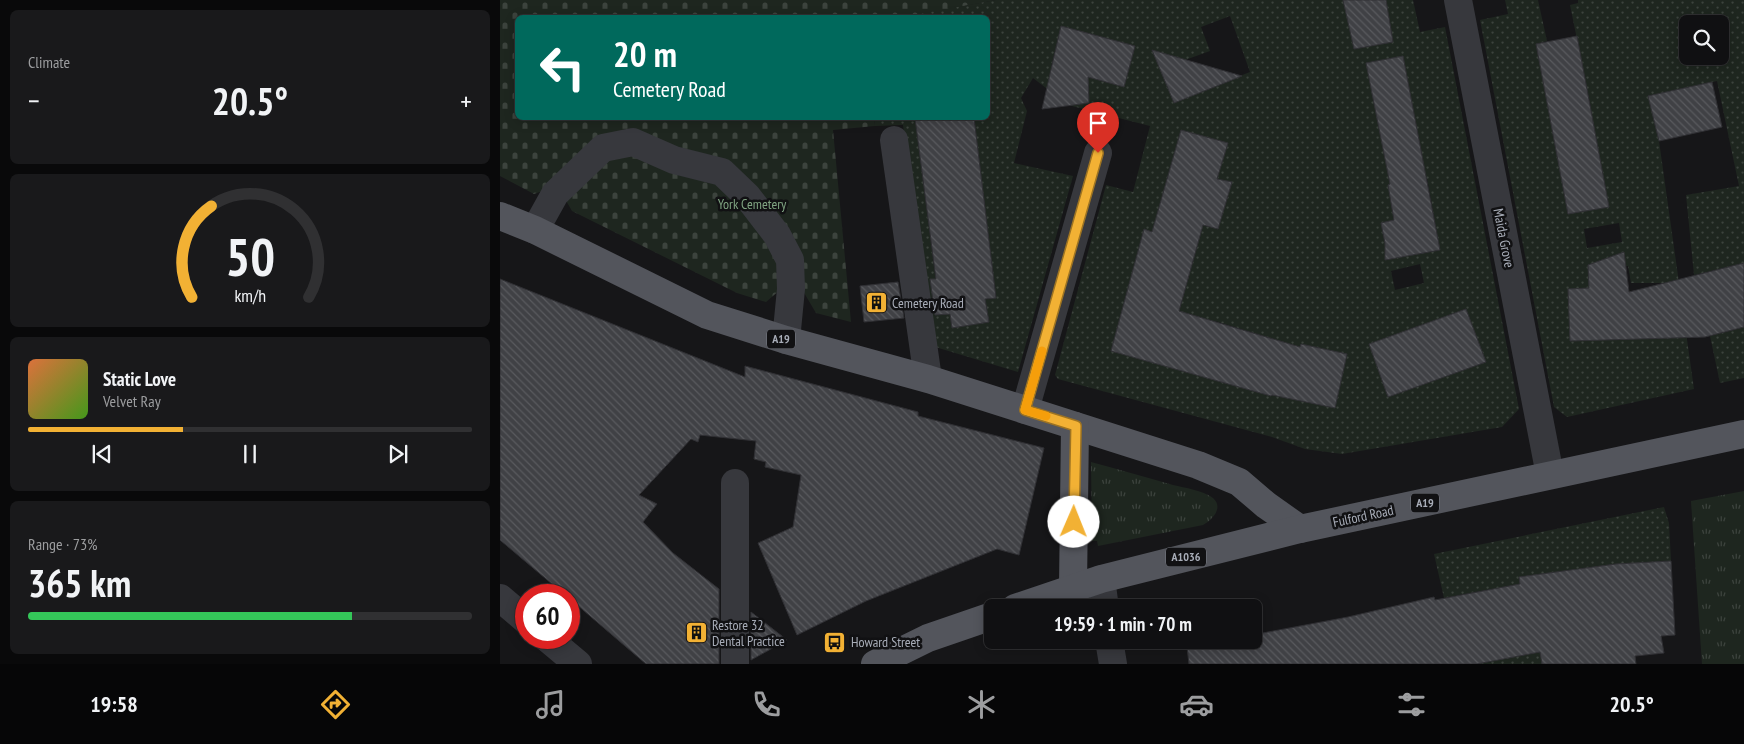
<!DOCTYPE html>
<meta charset="utf-8">
<style>
body{margin:0;font-family:"PT Sans Narrow",sans-serif;background:#19191b;color:#f1f3f6;height:100vh;display:flex;flex-direction:column;font-size:19px;white-space:nowrap}
*{box-sizing:border-box;margin:0}
p{font-size:16px;color:#9c9d9f}
.icon{flex:none;width:28px;height:28px;fill:none;stroke:currentColor;stroke-width:2;stroke-linecap:round;stroke-linejoin:round}
.map{position:relative;flex:1;overflow:hidden}
.side{display:flex;flex-direction:column;gap:10px;padding:10px;background:#09090a;width:500px}
.side>*{flex:none}
.guide{position:absolute;left:15px;top:15px;width:475px;height:105px;border-radius:8px;box-shadow:0 2px 12px #0003,0 0 0 1px #303032;background:#00695c;color:#fff;overflow:hidden}
.controls{position:absolute;left:1179px;top:15px;display:grid;gap:10px}
.controls a{display:grid;place-items:center;width:50px;height:50px;border-radius:8px;background:#101012;box-shadow:0 2px 12px #0003,0 0 0 1px #303032;font-size:25px}
.speed{position:absolute;left:15px;top:584px;display:flex;gap:10px;font-size:25px;font-weight:700;text-align:center}
.speed>*{display:grid;place-content:center;width:65px;height:65px;border-radius:50%;background:#101012;box-shadow:0 2px 12px #0003,0 0 0 1px #303032;line-height:1}
.speed .limit{border:8px solid #d22;background:#fff;color:#111}
.pin{position:absolute;display:grid;place-items:center;width:42px;height:42px;color:#fff;margin:-51px -21px;border-radius:50% 50% 50% 0;rotate:-45deg;box-shadow:0 0 5px #0007}
.pin .icon{rotate:45deg}
.me{position:absolute;width:55px;margin:-28px;rotate:1deg;stroke-linejoin:round;filter:drop-shadow(0 0 4px #0008)}
.turn{display:flex;align-items:center;gap:18px;height:105px;padding:0 15px;font-size:22px}
.turn .icon{width:65px;height:65px;stroke-width:2.5}
.turn b{display:block;font-size:35px;line-height:42px}
.big{font-size:38px;font-weight:700;line-height:1.1}
.side .tile{flex:1;display:flex;flex-direction:column;justify-content:center;gap:8px;min-width:0;padding:0 18px;border-radius:8px;background:#19191b}
.side .dial{align-items:center;gap:0}
.dial svg{height:130px;overflow:visible;fill:none;stroke:#303032;stroke-width:7;stroke-linecap:round;text-anchor:middle}
.dial text{fill:#f1f3f6;stroke:none}
.song{display:flex;align-items:center;gap:15px}
.cover{width:60px;height:60px;border-radius:8px;background:linear-gradient(135deg,hsl(20 70% 55%),hsl(100 70% 35%))}
.played{height:5px;border-radius:2px;background:linear-gradient(90deg,#f2b134 35%,#303032 35%)}
.keys{display:flex;justify-content:space-around;direction:ltr}
.heat{display:flex;justify-content:space-between;align-items:center;font-size:28px;direction:ltr}
.charge{height:8px;border-radius:4px;background:linear-gradient(90deg,#34c759 73%,#303032 0)}
.trip{position:absolute;left:484px;top:599px;width:278px;height:50px;border-radius:8px;background:#101012;box-shadow:0 2px 12px #0003,0 0 0 1px #303032;font-weight:700;line-height:50px;text-align:center}
.tabs{display:flex;height:80px;justify-content:space-around;align-items:center;background:#060607;color:#9c9d9f}
.tabs .icon{width:35px;height:35px}
.tabs .on{color:#f2b134}
.tabs b{font-size:22px;color:#f1f3f6}
main{display:flex;flex:1;min-height:0}
.map>svg:first-child{display:block}
.grass{fill:url(#grass-tufts)}
.cemetery{fill:url(#cemetery-stones)}
.garden{fill:url(#garden-dots);fill-rule:evenodd}
.building{fill:url(#building-back-hatch);stroke:#303034}
.lines{fill:none;stroke-linecap:round;stroke-linejoin:round}
.minor{stroke:#37383d;stroke-width:28}
.major{stroke:#53555c;stroke-width:28}
.route-casing{stroke:#9d7322;stroke-width:12}
.route{stroke:#f2b134;stroke-width:9}
.slow{stroke:#f59e0b;stroke-width:9}
.labels{text-anchor:middle;stroke-width:5;stroke-linejoin:round;paint-order:stroke}
.shield{fill:#111113;stroke:#7b7e86;stroke-width:1}
.shield-label{font-size:12px;font-weight:bold;fill:#a8adb8}
.park-label{font-size:14px;fill:#7fa381;stroke:#111113}
.street-label{font-size:14px;fill:#a8adb8;stroke:#111113}
.poi-label{font-size:14px;fill:#a8adb8;stroke:#111113;text-anchor:start}
</style>
<main>
<section class="side">
<div class="tile"><p>Climate</p>
<div class="heat"><a>−</a><b class="big">20.5°</b><a>+</a></div>
</div>
<div class="tile dial"><svg viewBox="0 0 100 80">
<path d="M14 69A42 42 0 1 1 86 69"/>
<path d="M14 69A42 42 0 0 1 26 13" stroke="#f2b134"/>
<text x="50" y="56" font-size="32" font-weight="700">50</text>
<text x="50" y="72" font-size="11">km/h</text>
</svg></div>
<div class="tile">
<div class="song"><i class="cover"></i><div><b>Static Love</b><p>Velvet Ray</p></div></div>
<div class="played"></div>
<div class="keys"><svg class="icon" aria-label="previous" viewBox="0 0 24 24"><path d="M18 5L8 12l10 7zM5 5v14"/></svg><svg class="icon" aria-label="pause" viewBox="0 0 24 24"><path d="M8 5v14M16 5v14"/></svg><svg class="icon" aria-label="next" viewBox="0 0 24 24"><path d="M6 5l10 7-10 7zM19 5v14"/></svg></div>
</div>
<div class="tile"><p>Range · 73%</p><b class="big">365 km</b><div class="charge"></div></div>
</section>
<div class="map">
<svg width="1244" height="664" viewBox="0 0 1244 664">
<defs>
<pattern id="grass-tufts" width="24" height="20" patternUnits="userSpaceOnUse" patternTransform="scale(1.25)"><rect width="24" height="20" fill="#1e261f"/><path d="M3 7l-1-3M5 7V3M7 7l1-3M15 17l-1-3M17 17v-4M19 17l1-3" fill="none" stroke="#3c433d"/></pattern>
<pattern id="cemetery-stones" width="16" height="16" patternUnits="userSpaceOnUse" patternTransform="scale(1.25)"><rect width="16" height="16" fill="#1e261f"/><path d="M2 7V4a2 2 0 0 1 4 0v3zM10 15v-3a2 2 0 0 1 4 0v3z" fill="#3c433d"/></pattern>
<pattern id="garden-dots" width="8" height="8" patternUnits="userSpaceOnUse" patternTransform="scale(1.25)"><rect width="8" height="8" fill="#1e261f"/><path d="M2 2h.1M6 6h.1" fill="none" stroke="#3c433d" stroke-width="1.8" stroke-linecap="round"/></pattern>
<pattern id="building-back-hatch" width="6" height="6" patternUnits="userSpaceOnUse" patternTransform="scale(1.25)"><rect width="6" height="6" fill="#404145"/><path d="M-1 5l2 2M0 0l6 6M5-1l2 2" fill="none" stroke="#595a5e"/></pattern>
</defs>
<rect width="100%" height="100%" fill="#161618"/>
<g class="grass">
<path d="M591,462C618,469 645,477 673,485C685,488 702,490 713,498C724,508 712,520 703,525L598,546L597,541H592Z"/>
<path d="M1244,491V664H1202L1191,501Z"/>
</g>
<path class="cemetery" d="M0,0H496L402,18H18V118H374L375,126L333,130L351,322L316,313L303,291L281,289L266,302L237,293L72,211L64,197L48,189L34,194L0,176Z"/>
<g class="garden">
<path d="M496,0H844L854,49L893,42L886,0H913L920,32L945,27L1019,409L1002,427L842,454L805,449L772,437L558,379L555,375L606,185L633,192L650,126L568,105L533,78L521,98L527,111L514,163L573,176L518,372L432,346L403,125L375,126L374,118H415L439,305L496,298L474,118H488V18L402,17ZM730,16L750,72L674,102L660,69L710,51L701,27ZM561,26L635,46L624,87L551,67ZM903,56L923,161L867,63ZM681,130L728,143L717,179L732,182L718,229L657,214ZM927,178L940,250L888,259L881,223L894,220L888,185ZM644,230L698,244L675,324L612,351ZM920,264L924,283L895,290L891,271ZM486,303L489,322L452,328L449,309ZM966,309L986,362L888,397L870,344ZM715,321L787,343L771,396L699,375ZM801,344L847,354L790,398Z"/>
<path d="M1005,0H1038L1047,41L1036,44L1051,117L1091,108L1070,5L1078,3V0H1244V263L1194,275L1186,195L1239,186L1217,81L1149,96L1159,141L1194,389L1067,417L1054,407L980,20L1008,14ZM1188,24H1220V56H1188ZM1053,130L1108,206L1068,214ZM1119,223L1122,242L1087,248L1084,229ZM1128,266L1131,283H1173L1070,341L1089,288L1088,267Z"/>
<path d="M1244,327V378L1220,383L1210,336Z"/>
<path d="M1164,507L1169,523L1171,561L1108,565L1110,601L1040,652L1042,664H979L991,589L944,598L934,554Z"/>
</g>
<g class="building">
<path d="M843,0H886L893,42L854,49Z"/>
<path d="M561,26L635,46L624,87L588,77L589,103L542,109Z"/>
<path d="M1077,36L1109,207L1068,214L1036,44Z"/>
<path d="M652,50L742,76L674,103Z"/>
<path d="M903,56L940,250L885,260V243L881,223L894,220L888,185L890,184L866,63Z"/>
<path d="M1212,82L1222,127L1159,141L1148,96Z"/>
<path d="M415,118H474L496,298L485,299L489,322L452,328L450,314L435,315L430,279H436Z"/>
<path d="M681,130L728,143L717,179L732,182L718,229L703,225L679,311L800,347L801,344L847,354L835,408L772,395L771,396L611,351L644,229L652,232Z"/>
<path d="M1124,252L1129,292L1244,263V327L1205,337L1070,341L1068,289L1089,288L1088,265Z"/>
<path d="M0,279L245,377V366L418,412V416L544,448L519,555L497,549L366,601L297,635L258,543L293,527L301,475L265,467L266,462L254,459L256,441L200,435L198,442L191,439L139,495L157,504L143,522L173,553L219,589V664H146L69,598V595H65L0,540Z"/>
<path d="M398,282L404,318L364,322L360,286Z"/>
<path d="M966,309L986,362L888,397L869,344Z"/>
<path d="M1171,561L1175,635L1161,636L1164,653L1135,656L1136,664H1042L1040,652L977,664H689L687,647L726,640H752V635L848,617L934,597L935,600L1020,584L1019,577L1116,564Z"/>
<path d="M251,612L287,640L251,660Z"/>
</g>
<g class="lines">
<g class="minor">
<path d="M958,0L1050,475"/>
<path d="M394,140L428,379"/>
<path d="M35,230L55,194L103,148L133,142L174,160L222,172L247,196L277,235L290,260L291,289L286,340"/>
<path d="M525,410L598,153"/>
<path d="M601,579L605,608"/>
<path d="M0,598L26,620"/>
<path d="M47,638L78,664"/>
<path d="M609,640L613,664"/>
<path d="M235,664V483"/>
</g>
<g class="major">
<path d="M0,216L35,230L207,315L286,340L428,379L698,465L739,482L766,505L800,529"/>
<path d="M573,587L575,426"/>
<path d="M515,608L601,579L800,529L1244,434"/>
<path d="M375,664L428,638L492,616"/>
</g>
</g>
<g class="lines">
<defs>
<path id="route" d="M574,522L576,426L525,410L598,153"/>
</defs>
<use href="#route" class="route-casing"/>
<use href="#route" class="route"/>
<path class="slow" d="M542,351L525,410L546,416"/>
</g>
<defs>
<symbol id="building-square" viewBox="-11 -11 22 22"><rect x="-9" y="-9" width="18" height="18" rx="4" fill="#f2b134" stroke="#111113"/><path d="M-4-6H4V6H1V3H-1V6H-4ZM-2.5-4.3h1.7v1.8h-1.7ZM.8-4.3h1.7v1.8H.8ZM-2.5-1h1.7V.8h-1.7ZM.8-1h1.7V.8H.8Z" fill="#111"/></symbol>
<symbol id="bus-square" viewBox="-11 -11 22 22"><rect x="-9" y="-9" width="18" height="18" rx="4" fill="#f2b134" stroke="#111113"/><path d="M-5-6H5V4H4V6H2V4H-2V6H-4V4H-5ZM-3.5-4V0h7V-4ZM-3.5 1.2v1.5H-2V1.2ZM2 1.2v1.5H3.5V1.2Z" fill="#111"/></symbol>
</defs>
<g fill-rule="evenodd">
<use href="#building-square" x="364" y="290" width="25" height="25"/>
<use href="#building-square" x="184" y="620" width="25" height="25"/>
<use href="#bus-square" x="322" y="630" width="25" height="25"/>
</g>
<g class="labels">
<g class="shield">
<rect x="267" y="329.5" width="28" height="19" rx="4"/>
<rect x="911" y="493.5" width="28" height="19" rx="4"/>
<rect x="666" y="547.5" width="40" height="19" rx="4"/>
</g>
<g class="shield-label">
<text x="281" y="343">A19</text>
<text x="925" y="507">A19</text>
<text x="686" y="561">A1036</text>
</g>
<g class="park-label">
<text x="252" y="209">York Cemetery</text>
</g>
<g class="street-label">
<text transform="translate(1004 238) rotate(79)" y="5">Maida Grove</text>
<text transform="translate(863 516) rotate(-12)" y="5">Fulford Road</text>
</g>
<g class="poi-label">
<text x="392" y="308">Cemetery Road</text>
<text x="212" y="630">Restore 32<tspan x="212" dy="16">Dental Practice</tspan></text>
<text x="351" y="647">Howard Street</text>
</g>
</g>
</svg>
<div class="controls">
<a><svg class="icon" aria-label="search" viewBox="0 0 24 24"><circle cx="10" cy="10" r="6"/><path d="M15 15l6 6"/></svg></a>
</div>
<div class="speed"><div class="limit">60</div></div>
<div class="pin" style="left:598px;top:153px;background:#d93025"><svg class="icon" aria-label="arrive" viewBox="0 0 24 24"><path d="M6 21V4h12l-3 4 3 4H6"/></svg></div>
<svg class="me" style="left:574px;top:522px" viewBox="-20 -20 40 40"><circle r="19" fill="#fff"/><path d="M0-13L10 11 0 6-10 11z" fill="#f2b134"/></svg>
<div class="trip">19:59 · 1 min · 70 m</div>
<div class="guide">
<div class="turn"><svg class="icon" aria-label="left" viewBox="0 0 24 24"><path d="M17 20v-9H6M10 6l-5 5 5 5"/></svg><div><b>20 m</b>Cemetery Road</div></div>
</div>
</div>
</main>
<nav class="tabs">
<b>19:58</b>
<svg class="icon on" aria-label="directions" viewBox="0 0 24 24"><path d="M12 3l9 9-9 9-9-9zM9 14v-3h6M13 9l2 2-2 2"/></svg>
<svg class="icon" aria-label="music" viewBox="0 0 24 24"><path d="M9 18V5l10-2v13"/><circle cx="6" cy="18" r="3"/><circle cx="16" cy="16" r="3"/></svg>
<svg class="icon" aria-label="phone" viewBox="0 0 24 24"><path d="M5 4h4l2 5-3 2q2 4 5 5l2-3 5 2v4C11 20 4 13 5 4z"/></svg>
<svg class="icon" aria-label="climate" viewBox="0 0 24 24"><path d="M12 3v18M4 7l16 10M4 17L20 7"/></svg>
<svg class="icon" aria-label="car" viewBox="0 0 24 24"><path d="M5 17H2v-5l4-1 3-4h7l3 4 3 1v5h-3M9 17h6M6 11h13"/><circle cx="7" cy="17" r="2"/><circle cx="17" cy="17" r="2"/></svg>
<svg class="icon" aria-label="filters" viewBox="0 0 24 24"><path d="M4 7h16M4 17h16"/><circle cx="9" cy="7" r="2"/><circle cx="15" cy="17" r="2"/></svg>
<b>20.5°</b>
</nav>
